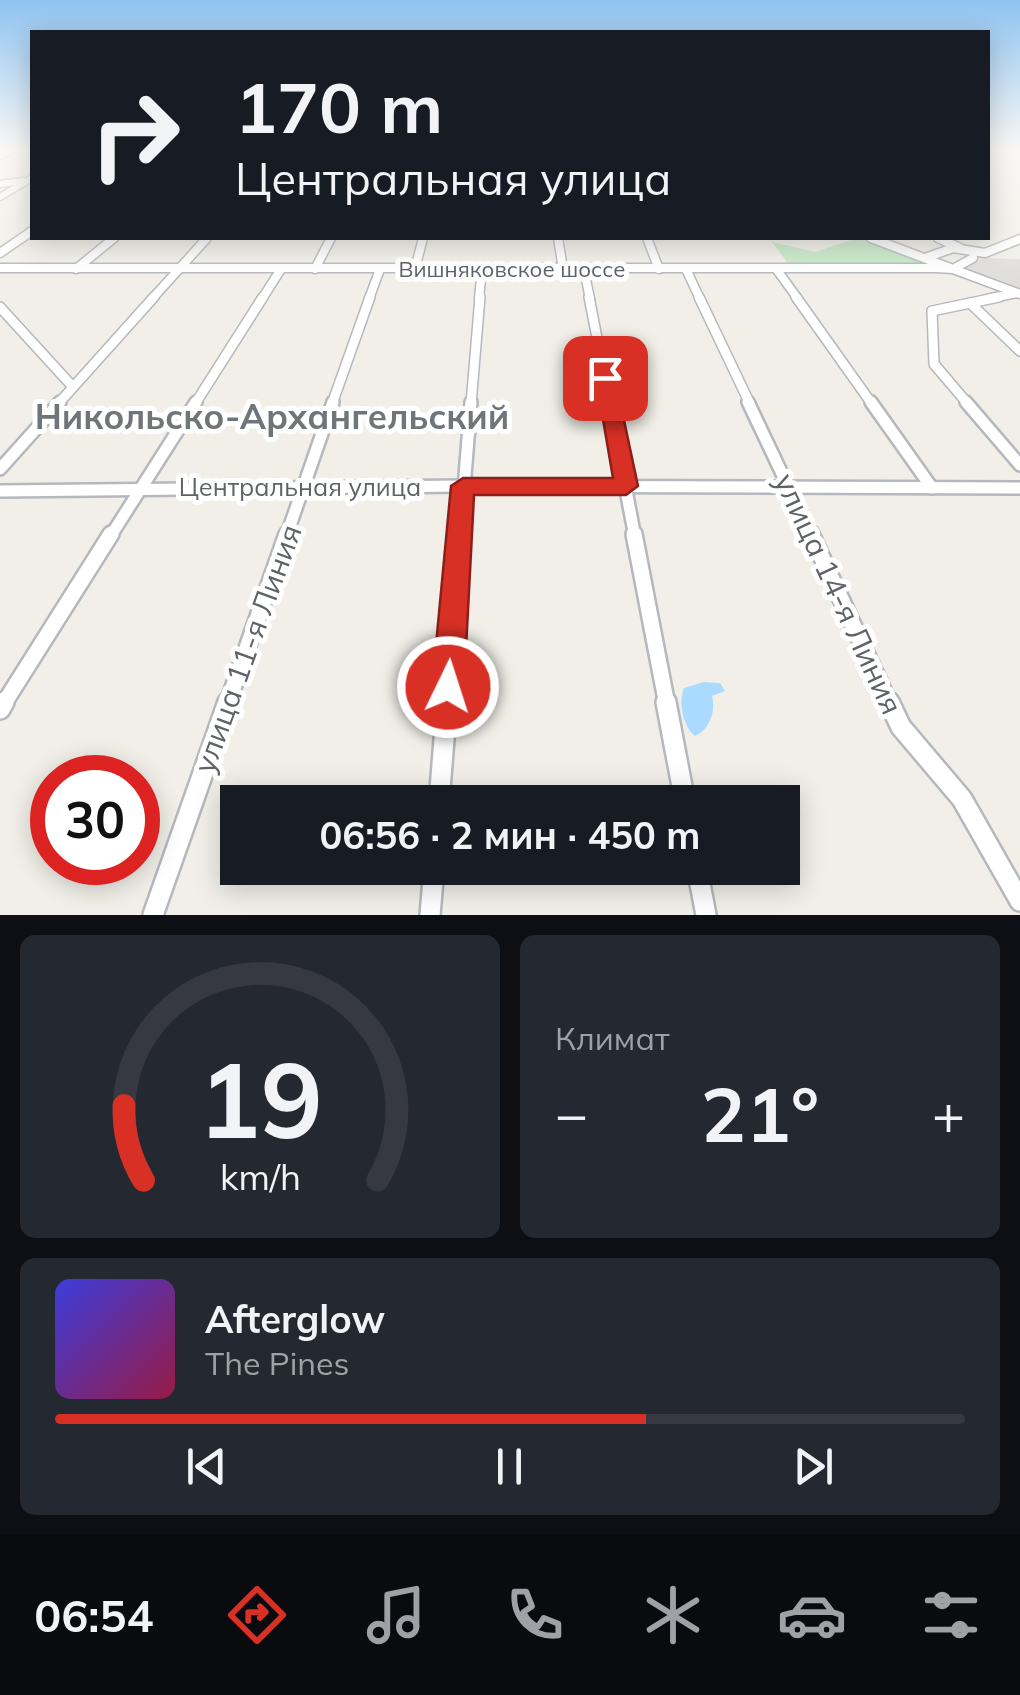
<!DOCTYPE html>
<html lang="ru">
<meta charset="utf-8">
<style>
body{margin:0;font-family:Mulish,sans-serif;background:#242831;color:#f1f3f6;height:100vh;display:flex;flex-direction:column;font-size:38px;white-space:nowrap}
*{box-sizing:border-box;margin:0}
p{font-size:32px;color:#9ea1a6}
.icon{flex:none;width:55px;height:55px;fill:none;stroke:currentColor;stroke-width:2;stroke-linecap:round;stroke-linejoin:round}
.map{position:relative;height:915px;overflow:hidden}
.drawer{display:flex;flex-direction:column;gap:20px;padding:20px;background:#0d0f14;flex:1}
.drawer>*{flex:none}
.top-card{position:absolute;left:30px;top:30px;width:960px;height:210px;border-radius:0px;box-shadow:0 5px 25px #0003;background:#171b24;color:#f1f3f6;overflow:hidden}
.speed{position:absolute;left:30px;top:755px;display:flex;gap:20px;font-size:50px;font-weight:700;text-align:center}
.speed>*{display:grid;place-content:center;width:130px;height:130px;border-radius:50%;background:#171b24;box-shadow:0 5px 25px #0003;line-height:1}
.speed .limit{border:15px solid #d22;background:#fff;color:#111}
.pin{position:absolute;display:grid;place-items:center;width:85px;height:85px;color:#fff;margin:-42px;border-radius:20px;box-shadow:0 5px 15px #0006}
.me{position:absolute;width:110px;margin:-55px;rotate:4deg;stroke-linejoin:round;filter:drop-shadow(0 0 8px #0008)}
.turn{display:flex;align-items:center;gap:35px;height:210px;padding:0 40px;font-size:45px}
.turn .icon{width:130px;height:130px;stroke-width:2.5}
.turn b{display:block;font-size:70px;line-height:85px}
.big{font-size:75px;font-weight:700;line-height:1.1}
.drawer .tile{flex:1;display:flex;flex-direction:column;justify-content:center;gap:15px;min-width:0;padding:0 35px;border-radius:15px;background:#242831}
.drawer .dial{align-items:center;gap:0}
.dial svg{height:260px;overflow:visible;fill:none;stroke:#363941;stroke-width:7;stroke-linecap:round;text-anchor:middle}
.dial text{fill:#f1f3f6;stroke:none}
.song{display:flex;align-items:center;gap:30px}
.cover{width:120px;height:120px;border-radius:15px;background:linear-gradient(135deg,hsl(240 70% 55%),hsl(340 70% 35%))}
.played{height:10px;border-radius:5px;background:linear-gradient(90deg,#d93025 65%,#363941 65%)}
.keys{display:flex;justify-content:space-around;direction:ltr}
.heat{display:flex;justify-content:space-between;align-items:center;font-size:55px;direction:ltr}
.drawer .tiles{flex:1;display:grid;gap:20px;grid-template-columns:1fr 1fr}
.tile:last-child{grid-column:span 2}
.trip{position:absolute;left:220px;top:785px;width:580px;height:100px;border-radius:0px;background:#171b24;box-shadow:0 5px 25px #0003;font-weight:700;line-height:100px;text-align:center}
.menu{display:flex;height:160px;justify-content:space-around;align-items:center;background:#090b0e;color:#9ea1a6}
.menu .icon{width:70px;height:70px}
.menu .active{color:#d93025}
.menu b{font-size:45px;color:#f1f3f6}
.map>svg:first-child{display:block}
.industrial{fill:#e0deda}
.green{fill:#c5e8c5}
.water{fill:#aadaff}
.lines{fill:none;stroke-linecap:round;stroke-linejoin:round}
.minor-far5-casing{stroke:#b5b8bc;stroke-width:9}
.minor-far4-casing{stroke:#b5b8bc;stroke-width:11}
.minor-far3-casing{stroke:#b5b8bc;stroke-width:12}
.minor-far2-casing{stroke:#b5b8bc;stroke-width:16}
.minor-far1-casing{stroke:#b5b8bc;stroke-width:20}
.minor-casing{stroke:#b5b8bc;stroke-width:24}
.minor-far5{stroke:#fff;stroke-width:6}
.minor-far4{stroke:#fff;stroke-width:8}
.minor-far3{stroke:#fff;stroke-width:9}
.minor-far2{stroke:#fff;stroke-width:11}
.minor-far1{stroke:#fff;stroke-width:15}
.minor{stroke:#fff;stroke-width:19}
.route{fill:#d93025;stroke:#8d1f18;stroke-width:2.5}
.labels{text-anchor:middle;stroke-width:10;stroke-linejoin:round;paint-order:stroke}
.far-street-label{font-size:22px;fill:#5f6368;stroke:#fff}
.street-label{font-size:25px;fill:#5f6368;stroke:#fff}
.near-street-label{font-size:30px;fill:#5f6368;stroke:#fff}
.district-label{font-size:35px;font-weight:bold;fill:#70757a;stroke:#fff}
</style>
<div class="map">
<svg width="1020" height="915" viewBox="0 0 1020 915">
<rect width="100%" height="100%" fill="#f1efe8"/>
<path class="industrial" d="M982,258L1020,259V291L959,269Z"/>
<path class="green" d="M857,238H865L943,267H791L772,242L815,252Z"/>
<path class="water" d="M720,683L725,691L712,696C716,711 710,729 695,736C683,726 678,703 684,688L704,682Z"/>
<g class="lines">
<defs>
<g id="minor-far5">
<path d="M0,156L13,149"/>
<path d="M0,184L23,181"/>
<path d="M0,197L32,178"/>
</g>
<g id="minor-far4">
<path d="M558,238L563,269"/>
<path d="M647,238L659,269"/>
<path d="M871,238L953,269L973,258"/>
<path d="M938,238L960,248"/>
<path d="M0,253L32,231"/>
<path d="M925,258L953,248L985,253L1020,239"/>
<path d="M0,268H936L953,269L1020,294"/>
<path d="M76,269L114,238"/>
<path d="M315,269L331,238"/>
<path d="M415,269L423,238"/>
<path d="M584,269L590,299"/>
<path d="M686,269L700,299"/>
<path d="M777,270L798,299"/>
<path d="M152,299L207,238"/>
<path d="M262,299L281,269"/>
<path d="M369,299L380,269"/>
<path d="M479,299L482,268"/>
<path d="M987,299L1017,293"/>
</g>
<g id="minor-far3">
<path d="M589,297L610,404"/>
<path d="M699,297L750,404"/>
<path d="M796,297L872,404"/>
<path d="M970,303L1020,351"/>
<path d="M0,307L73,387"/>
<path d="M58,404L154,297"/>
<path d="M195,404L263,297"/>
<path d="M332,404L370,297"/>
<path d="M471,404L480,297"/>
<path d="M968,404L934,364L932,311L999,297"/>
</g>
<g id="minor-far2">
<path d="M609,402L635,537"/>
<path d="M748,402L812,537"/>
<path d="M871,402L932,488"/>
<path d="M966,402L1020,465"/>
<path d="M0,469L60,402"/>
<path d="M0,491L463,486L1020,488"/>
<path d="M110,537L196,402"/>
<path d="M286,537L333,402"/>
<path d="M460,537L471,402"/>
</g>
<g id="minor-far1">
<path d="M634,534L667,705"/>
<path d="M811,534L890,705"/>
<path d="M3,705L111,534"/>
<path d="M227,705L287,534"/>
<path d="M447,705L461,534"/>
</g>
<g id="minor">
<path d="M666,702L685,802"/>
<path d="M889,702L901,727L962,799L1020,901"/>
<path d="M0,709L4,702"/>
<path d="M439,802L447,702"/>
<path d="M697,868L706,915"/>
<path d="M153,915L228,702"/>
<path d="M430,915L434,868"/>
</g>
</defs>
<use href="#minor-far5" class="minor-far5-casing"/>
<use href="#minor-far4" class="minor-far4-casing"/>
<use href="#minor-far3" class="minor-far3-casing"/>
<use href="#minor-far2" class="minor-far2-casing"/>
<use href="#minor-far1" class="minor-far1-casing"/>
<use href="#minor" class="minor-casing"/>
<use href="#minor-far5" class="minor-far5"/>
<use href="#minor-far4" class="minor-far4"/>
<use href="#minor-far3" class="minor-far3"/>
<use href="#minor-far2" class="minor-far2"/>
<use href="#minor-far1" class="minor-far1"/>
<use href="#minor" class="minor"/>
</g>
<linearGradient id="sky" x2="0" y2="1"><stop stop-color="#8fc3f1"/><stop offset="0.54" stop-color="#f9f8f5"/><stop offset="1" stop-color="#f9f8f5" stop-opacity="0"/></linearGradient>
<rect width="1020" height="277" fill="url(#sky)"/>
<path class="route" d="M605,372L615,378L638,486L626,495H474L464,687L459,698L448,702L436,698L432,687L451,486L463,478H613L596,378Z"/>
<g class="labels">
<g class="far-street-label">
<text x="512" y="277">Вишняковское шоссе</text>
</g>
<g class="street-label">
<text x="300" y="496">Центральная улица</text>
</g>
<g class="near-street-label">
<text transform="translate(838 594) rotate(65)" y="10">улица 14-я Линия</text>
<text transform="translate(248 649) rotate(-70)" y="10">улица 11-я Линия</text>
</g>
<g class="district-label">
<text x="272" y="429">Никольско-Архангельский</text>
</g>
</g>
</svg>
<div class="speed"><div class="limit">30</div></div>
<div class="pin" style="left:605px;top:378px;background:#d93025"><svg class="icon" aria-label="arrive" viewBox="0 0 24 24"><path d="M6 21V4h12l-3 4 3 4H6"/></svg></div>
<svg class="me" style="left:448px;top:687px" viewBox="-20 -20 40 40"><circle r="17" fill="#d93025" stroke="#fff" stroke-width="3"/><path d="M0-11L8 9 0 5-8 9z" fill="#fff"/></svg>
<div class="trip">06:56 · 2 мин · 450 m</div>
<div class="top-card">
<div class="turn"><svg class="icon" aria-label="right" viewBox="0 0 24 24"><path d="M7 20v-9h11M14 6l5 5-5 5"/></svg><div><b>170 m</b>Центральная улица</div></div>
</div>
</div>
<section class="drawer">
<div class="tiles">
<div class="tile dial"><svg viewBox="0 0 100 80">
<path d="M14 69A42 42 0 1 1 86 69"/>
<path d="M14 69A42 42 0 0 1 8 46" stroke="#d93025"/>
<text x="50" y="56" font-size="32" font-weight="700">19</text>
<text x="50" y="72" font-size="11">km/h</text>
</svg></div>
<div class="tile"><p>Климат</p>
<div class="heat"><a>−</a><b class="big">21°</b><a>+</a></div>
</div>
<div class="tile">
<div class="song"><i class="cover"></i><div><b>Afterglow</b><p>The Pines</p></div></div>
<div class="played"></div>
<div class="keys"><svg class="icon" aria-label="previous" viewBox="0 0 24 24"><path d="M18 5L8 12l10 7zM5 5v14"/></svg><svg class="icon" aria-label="pause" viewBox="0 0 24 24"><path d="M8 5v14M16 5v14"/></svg><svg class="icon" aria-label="next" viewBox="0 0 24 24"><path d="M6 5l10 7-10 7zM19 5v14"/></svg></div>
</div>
</div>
</section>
<nav class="menu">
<b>06:54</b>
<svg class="icon active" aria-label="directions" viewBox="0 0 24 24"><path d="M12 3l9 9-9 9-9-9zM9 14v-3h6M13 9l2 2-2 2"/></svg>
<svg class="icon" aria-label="music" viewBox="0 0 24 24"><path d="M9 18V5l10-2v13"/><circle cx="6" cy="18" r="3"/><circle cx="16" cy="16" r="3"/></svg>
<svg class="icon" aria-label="phone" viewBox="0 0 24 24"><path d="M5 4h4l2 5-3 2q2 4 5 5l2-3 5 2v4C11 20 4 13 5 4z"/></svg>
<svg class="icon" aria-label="climate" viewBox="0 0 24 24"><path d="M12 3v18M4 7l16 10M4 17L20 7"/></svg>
<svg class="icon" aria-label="car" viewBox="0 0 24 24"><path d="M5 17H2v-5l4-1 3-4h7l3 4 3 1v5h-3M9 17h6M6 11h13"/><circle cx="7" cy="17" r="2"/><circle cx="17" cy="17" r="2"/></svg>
<svg class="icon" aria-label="filters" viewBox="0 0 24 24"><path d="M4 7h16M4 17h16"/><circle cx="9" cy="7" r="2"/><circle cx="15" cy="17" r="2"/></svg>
</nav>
